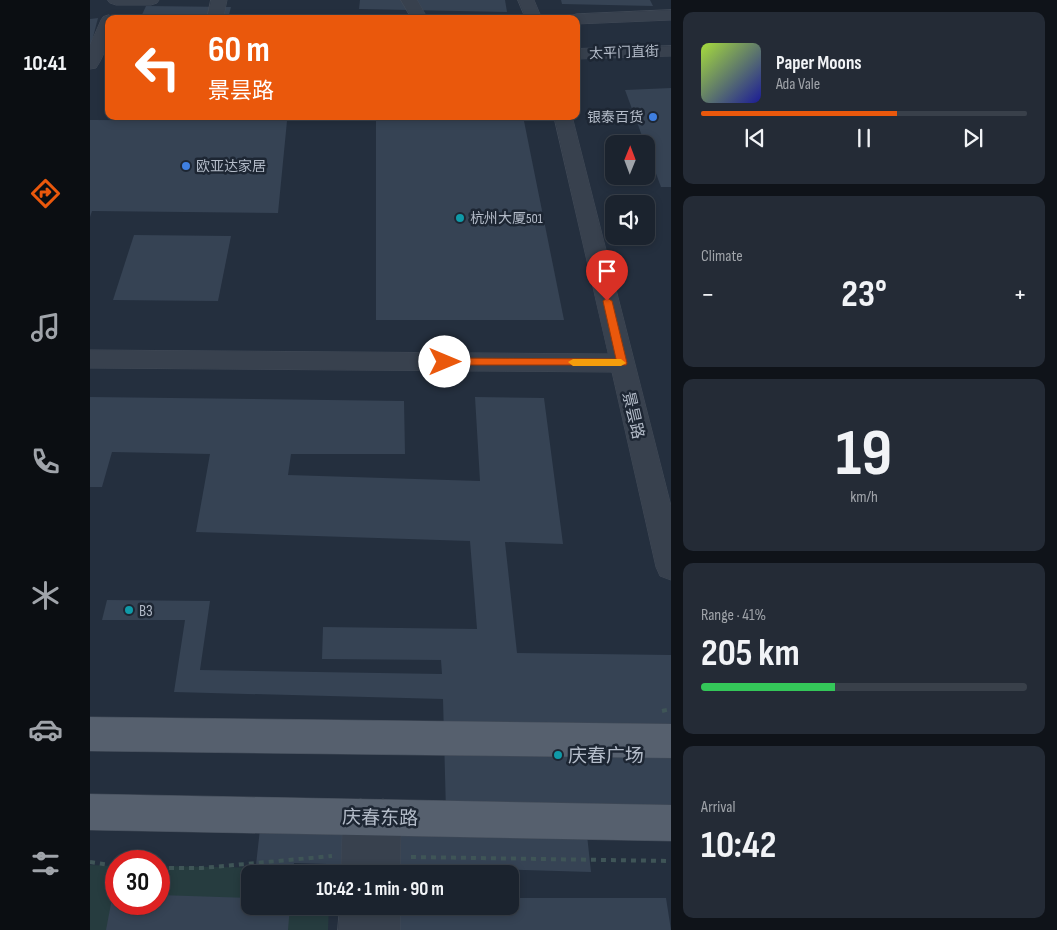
<!DOCTYPE html>
<meta charset="utf-8">
<style>
body{margin:0;font-family:"Sofia Sans Condensed","Noto Sans SC",sans-serif;background:#242b36;color:#f1f3f6;height:100vh;display:flex;flex-direction:column;font-size:19px;white-space:nowrap}
*{box-sizing:border-box;margin:0}
p{font-size:16px;color:#a0a4aa}
.icon{flex:none;width:28px;height:28px;fill:none;stroke:currentColor;stroke-width:2;stroke-linecap:round;stroke-linejoin:round}
.map{position:relative;flex:1;overflow:hidden}
.panel{display:flex;flex-direction:column;gap:12px;padding:12px;background:#0f1319;width:386px}
.panel>*{flex:none}
.hud{position:absolute;left:15px;top:15px;width:475px;height:105px;border-radius:10px;box-shadow:0 2px 8px #0003,0 0 0 1px #39404a;background:#ea580c;color:#fff;overflow:hidden}
.needle{width:32px;rotate:1deg}
.buttons{position:absolute;left:515px;top:135px;display:grid;gap:10px}
.buttons a{display:grid;place-items:center;width:50px;height:50px;border-radius:10px;background:#1b232e;box-shadow:0 2px 8px #0003,0 0 0 1px #39404a;font-size:25px}
.speed{position:absolute;left:15px;top:850px;display:flex;gap:10px;font-size:25px;font-weight:700;text-align:center}
.speed>*{display:grid;place-content:center;width:65px;height:65px;border-radius:50%;background:#1b232e;box-shadow:0 2px 8px #0003,0 0 0 1px #39404a;line-height:1}
.speed .limit{border:8px solid #d22;background:#fff;color:#111}
.pin{position:absolute;display:grid;place-items:center;width:42px;height:42px;color:#fff;margin:-51px -21px;border-radius:50% 50% 50% 0;rotate:-45deg;box-shadow:0 0 5px #0007}
.pin .icon{rotate:45deg}
.me{position:absolute;width:55px;margin:-28px;rotate:90deg;stroke-linejoin:round;filter:drop-shadow(0 0 4px #0008)}
.turn{display:flex;align-items:center;gap:18px;height:105px;padding:0 20px;font-size:22px}
.turn .icon{width:65px;height:65px;stroke-width:2.5}
.turn b{display:block;font-size:35px;line-height:42px}
.big{font-size:38px;font-weight:700;line-height:1.1}
.panel .widget{flex:1;display:flex;flex-direction:column;justify-content:center;gap:8px;min-width:0;padding:0 18px;border-radius:10px;background:#242b36}
.panel .dial{align-items:center;gap:0}
.dial b{font-size:65px;line-height:1}
.song{display:flex;align-items:center;gap:15px}
.cover{width:60px;height:60px;border-radius:8px;background:linear-gradient(135deg,hsl(80 70% 55%),hsl(240 70% 35%))}
.played{height:5px;border-radius:2px;background:linear-gradient(90deg,#ea580c 60%,#39404a 60%)}
.keys{display:flex;justify-content:space-around;direction:ltr}
.heat{display:flex;justify-content:space-between;align-items:center;font-size:28px;direction:ltr}
.charge{height:8px;border-radius:4px;background:linear-gradient(90deg,#34c759 41%,#39404a 0)}
.trip{position:absolute;left:151px;top:865px;width:278px;height:50px;border-radius:10px;background:#1b232e;box-shadow:0 2px 8px #0003,0 0 0 1px #39404a;font-weight:700;line-height:50px;text-align:center}
main{display:flex;flex:1;min-height:0}
.tabs{display:flex;flex-direction:column;width:90px;justify-content:space-around;align-items:center;background:#0b0e12;color:#a0a4aa}
.tabs .icon{width:35px;height:35px}
.tabs .active{color:#ea580c}
.tabs b{font-size:22px;color:#f1f3f6}
.map>svg:first-child{display:block}
.green{fill:#263c3f}
.building{fill:#364354}
.lines{fill:none;stroke-linecap:round;stroke-linejoin:round}
.minor-casing{stroke:#414a57;stroke-width:1}
.major-casing{stroke:#414a57;stroke-width:1}
.path{stroke:#3f5557;stroke-width:4;stroke-dasharray:5 5;stroke-linecap:butt}
.minor{fill:#38414e;fill-rule:evenodd}
.major{fill:#56606e;fill-rule:evenodd}
.route{fill:#ea580c;stroke:#983908}
.slow{fill:#f59e0b}
.shop-dot{fill:#3f7fe0;stroke:#1d2633;stroke-width:2}
.culture-dot{fill:#0f9aa8;stroke:#1d2633;stroke-width:2}
.labels{text-anchor:middle;stroke-width:5;stroke-linejoin:round;paint-order:stroke}
.far-street-label{font-size:14px;fill:#b4bcc9;stroke:#1d2633}
.far-poi-label{font-size:14px;fill:#b4bcc9;stroke:#1d2633;text-anchor:start}
.street-label{font-size:16px;fill:#b4bcc9;stroke:#1d2633}
.poi-label{font-size:16px;fill:#b4bcc9;stroke:#1d2633;text-anchor:start}
.near-poi-label{font-size:19px;fill:#b4bcc9;stroke:#1d2633;text-anchor:start}
.near-street-label{font-size:19px;fill:#b4bcc9;stroke:#1d2633}
</style>
<main>
<nav class="tabs">
<b>10:41</b>
<svg class="icon active" aria-label="directions" viewBox="0 0 24 24"><path d="M12 3l9 9-9 9-9-9zM9 14v-3h6M13 9l2 2-2 2"/></svg>
<svg class="icon" aria-label="music" viewBox="0 0 24 24"><path d="M9 18V5l10-2v13"/><circle cx="6" cy="18" r="3"/><circle cx="16" cy="16" r="3"/></svg>
<svg class="icon" aria-label="phone" viewBox="0 0 24 24"><path d="M5 4h4l2 5-3 2q2 4 5 5l2-3 5 2v4C11 20 4 13 5 4z"/></svg>
<svg class="icon" aria-label="climate" viewBox="0 0 24 24"><path d="M12 3v18M4 7l16 10M4 17L20 7"/></svg>
<svg class="icon" aria-label="car" viewBox="0 0 24 24"><path d="M5 17H2v-5l4-1 3-4h7l3 4 3 1v5h-3M9 17h6M6 11h13"/><circle cx="7" cy="17" r="2"/><circle cx="17" cy="17" r="2"/></svg>
<svg class="icon" aria-label="filters" viewBox="0 0 24 24"><path d="M4 7h16M4 17h16"/><circle cx="9" cy="7" r="2"/><circle cx="15" cy="17" r="2"/></svg>
</nav>
<div class="map">
<svg width="581" height="930" viewBox="0 0 581 930">
<rect width="100%" height="100%" fill="#242f3e"/>
<path class="green" d="M0,865L26,866V904H69V866L240,869V874H160V906H239L238,930H0Z"/>
<g class="building">
<path d="M270,0H415L417,12L269,9Z"/>
<path d="M471,0H560L563,6L472,4Z"/>
<path d="M56,6L141,7L138,19H50Z"/>
<path d="M8,18L1,45H0V19Z"/>
<path d="M581,88V187H571L535,90Z"/>
<path d="M286,116H433L474,320H286Z"/>
<path d="M0,120L197,121L188,213L2,211L0,217Z"/>
<path d="M44,235L141,236L128,301L23,300Z"/>
<path d="M0,397L314,401L315,454H201L198,475L390,481L385,397L454,398L473,544L415,542L427,653L581,655V818L495,816L501,872L204,863L203,874H165L170,829L356,812L353,699L84,692L95,620H12L17,600L120,601L110,670L352,674L351,660L232,659L233,627L387,629L380,541L106,532L120,454L22,452L12,487H0Z"/>
<path d="M23,893H26V904H69V895L160,898V906H200L198,930H16Z"/>
<path d="M420,898H576L581,930H307V906H420Z"/>
</g>
<g class="lines">
<defs>
<g id="minor">
<path d="M18,0H69L67,3L61,5H26L20,3Z"/>
<path d="M121,0H137L133,19H117Z"/>
<path d="M311,0H327L338,19H322Z"/>
<path d="M428,0H444L452,19H436Z"/>
<path d="M581,10V20L486,24V19H478L480,16L486,14Z"/>
<path d="M19,15L26,19H19C19,37 17,52 6,68L0,69V45L11,20L13,17Z"/>
<path d="M581,46V56L486,59V49Z"/>
<path d="M464,116H482L581,506V580L570,576L566,567L522,372L0,368V350L518,354Z"/>
<path d="M271,799L282,803L293,799L306,804L311,817L310,874H251L253,817L258,804Z"/>
<path d="M250,906H310V930H248Z"/>
</g>
<g id="major">
<path d="M0,717L581,724V758L0,751Z"/>
<path d="M0,794L581,805V841L0,830Z"/>
</g>
</defs>
<use href="#minor" class="minor-casing"/>
<use href="#major" class="major-casing"/>
<g class="path">
<path d="M572,711L581,709"/>
<path d="M321,857L581,861"/>
<path d="M0,862L26,866"/>
<path d="M69,868H112L242,856"/>
</g>
<use href="#minor" class="minor"/>
<use href="#major" class="major"/>
</g>
<path class="route" d="M517,298L522,301L537,363L536,365H355L350,362L355,358L526,359L513,301Z"/>
<path class="slow" d="M483,359H531L536,363L531,366H483L478,362Z"/>
<g class="shop-dot">
<circle cx="563" cy="117" r="5"/>
<circle cx="96" cy="166" r="5"/>
</g>
<g class="culture-dot">
<circle cx="370" cy="218" r="5"/>
<circle cx="39" cy="610" r="5"/>
<circle cx="468" cy="755" r="5"/>
</g>
<g class="labels">
<g class="far-street-label">
<text transform="translate(534 52) rotate(-2)" y="5">太平门直街</text>
</g>
<g class="far-poi-label">
<text x="553" y="122" text-anchor="end">银泰百货</text>
<text x="106" y="171">欧亚达家居</text>
<text x="380" y="223">杭州大厦501</text>
</g>
<g class="street-label">
<text transform="translate(544 415) rotate(77)" y="6">景昙路</text>
</g>
<g class="poi-label">
<text x="49" y="616">B3</text>
</g>
<g class="near-poi-label">
<text x="478" y="762">庆春广场</text>
</g>
<g class="near-street-label">
<text transform="translate(290 817) rotate(1)" y="7">庆春东路</text>
</g>
</g>
</svg>
<div class="buttons">
<a><svg class="needle" viewBox="-14 -14 28 28"><path d="M0-13l5 13h-10z" fill="#e53935"/><path d="M0 13l5-13h-10z" fill="#a0a4aa"/></svg></a>
<a><svg class="icon" aria-label="sound" viewBox="0 0 24 24"><path d="M4 9h4l5-4v14l-5-4H4zM17 9q2 3 0 6"/></svg></a>
</div>
<div class="speed"><div class="limit">30</div></div>
<div class="pin" style="left:517px;top:301px;background:#d93025"><svg class="icon" aria-label="arrive" viewBox="0 0 24 24"><path d="M6 21V4h12l-3 4 3 4H6"/></svg></div>
<svg class="me" style="left:355px;top:362px" viewBox="-20 -20 40 40"><circle r="19" fill="#fff"/><path d="M0-13L10 11 0 6-10 11z" fill="#ea580c"/></svg>
<div class="trip">10:42 · 1 min · 90 m</div>
<div class="hud">
<div class="turn"><svg class="icon" aria-label="left" viewBox="0 0 24 24"><path d="M17 20v-9H6M10 6l-5 5 5 5"/></svg><div><b>60 m</b>景昙路</div></div>
</div>
</div>
<section class="panel">
<div class="widget">
<div class="song"><i class="cover"></i><div><b>Paper Moons</b><p>Ada Vale</p></div></div>
<div class="played"></div>
<div class="keys"><svg class="icon" aria-label="previous" viewBox="0 0 24 24"><path d="M18 5L8 12l10 7zM5 5v14"/></svg><svg class="icon" aria-label="pause" viewBox="0 0 24 24"><path d="M8 5v14M16 5v14"/></svg><svg class="icon" aria-label="next" viewBox="0 0 24 24"><path d="M6 5l10 7-10 7zM19 5v14"/></svg></div>
</div>
<div class="widget"><p>Climate</p>
<div class="heat"><a>−</a><b class="big">23°</b><a>+</a></div>
</div>
<div class="widget dial"><b>19</b><p>km/h</p></div>
<div class="widget"><p>Range · 41%</p><b class="big">205 km</b><div class="charge"></div></div>
<div class="widget"><p>Arrival</p><b class="big">10:42</b></div>
</section>
</main>
